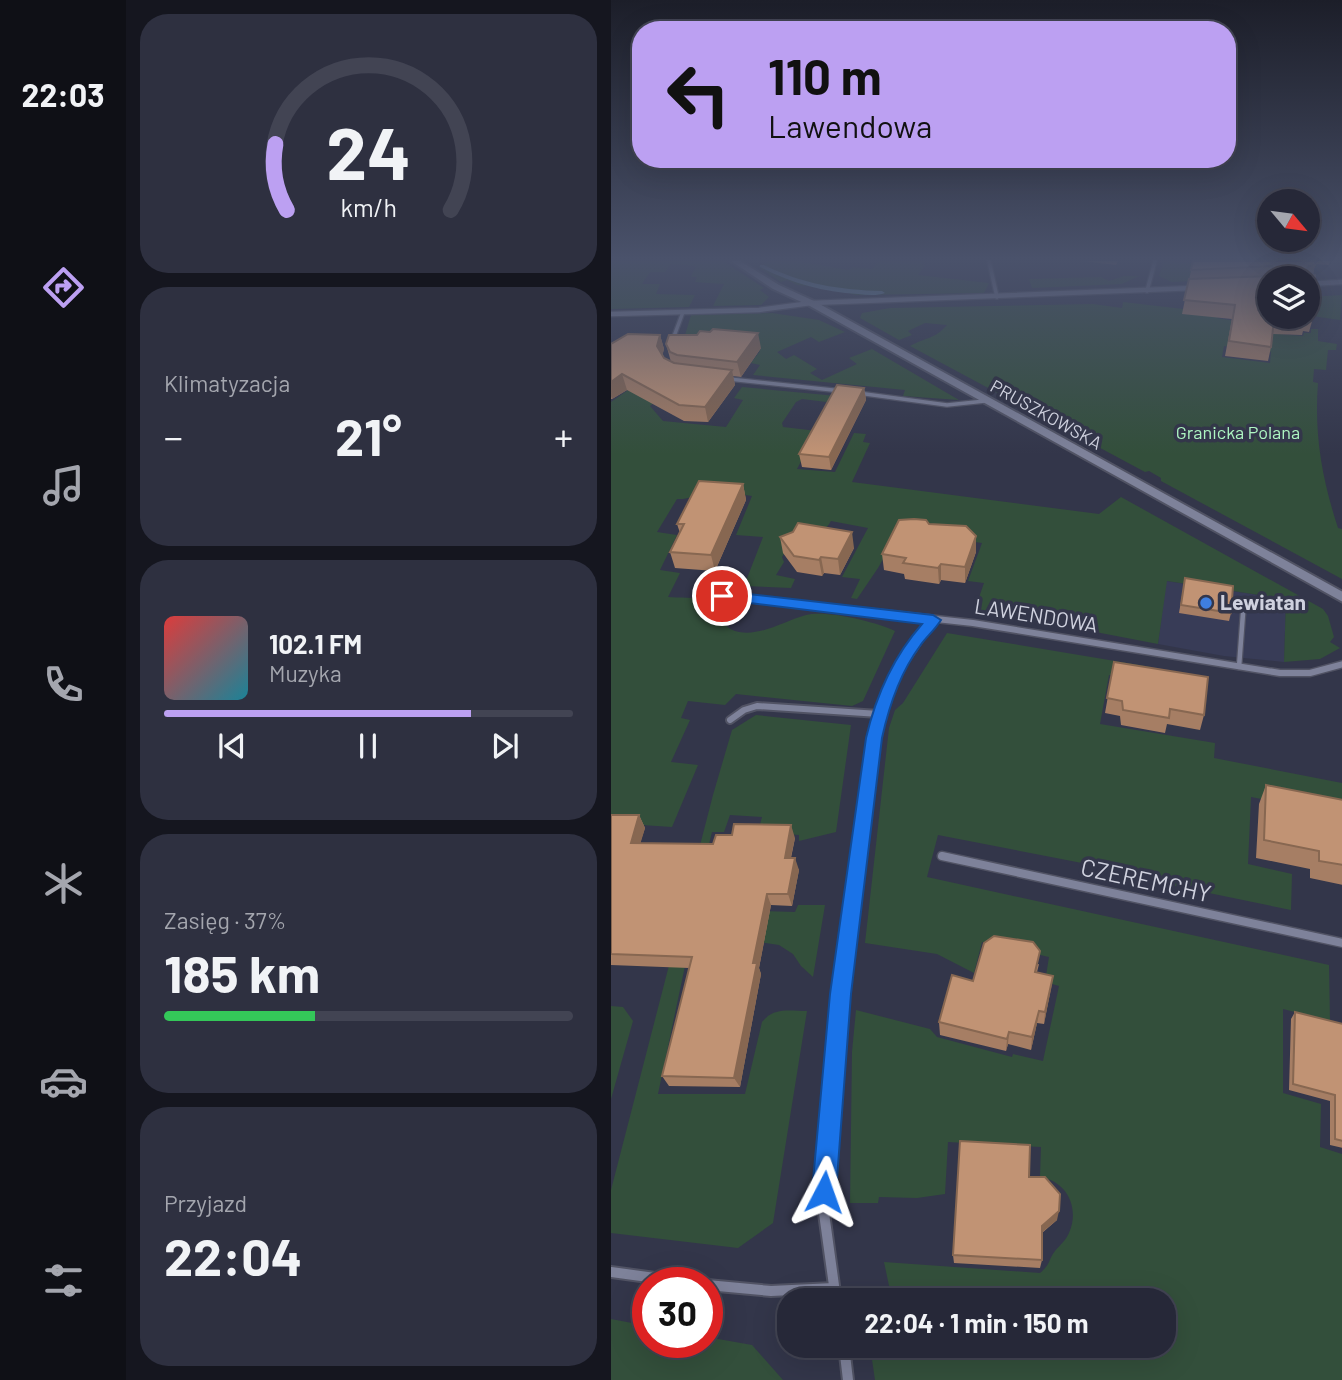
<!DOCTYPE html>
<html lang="pl">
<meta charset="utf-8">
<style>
body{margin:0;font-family:Barlow,sans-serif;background:#2e3040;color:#f1f3f6;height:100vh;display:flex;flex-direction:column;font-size:26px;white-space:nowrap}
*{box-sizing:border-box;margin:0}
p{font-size:23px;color:#a4a6ae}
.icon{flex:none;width:38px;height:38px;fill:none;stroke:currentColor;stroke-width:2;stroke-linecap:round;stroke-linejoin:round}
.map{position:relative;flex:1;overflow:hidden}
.panel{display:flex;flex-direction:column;gap:14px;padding:14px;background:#15161f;width:485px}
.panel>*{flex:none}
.banner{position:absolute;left:21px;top:21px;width:604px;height:147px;border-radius:28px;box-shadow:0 7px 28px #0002,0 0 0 2px #424453;background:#bca0f2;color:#111;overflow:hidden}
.needle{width:46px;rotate:119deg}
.buttons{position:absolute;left:646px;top:189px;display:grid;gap:14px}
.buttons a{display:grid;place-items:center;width:63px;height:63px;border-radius:50%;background:#262838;box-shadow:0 7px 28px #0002,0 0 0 2px #424453;font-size:35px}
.speed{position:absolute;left:21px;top:1267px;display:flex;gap:14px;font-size:35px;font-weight:700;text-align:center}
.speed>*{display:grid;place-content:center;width:91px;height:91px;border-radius:50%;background:#262838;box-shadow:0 7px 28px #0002,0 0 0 2px #424453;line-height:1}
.speed .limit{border:10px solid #d22;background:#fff;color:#111}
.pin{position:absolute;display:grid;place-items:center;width:60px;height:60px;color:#fff;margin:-30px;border:4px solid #fff;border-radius:50%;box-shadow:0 2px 7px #0007}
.me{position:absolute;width:77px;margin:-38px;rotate:4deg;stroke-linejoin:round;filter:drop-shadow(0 0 5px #0008)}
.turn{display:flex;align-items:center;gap:24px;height:147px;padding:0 21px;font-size:32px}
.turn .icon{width:91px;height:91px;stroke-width:2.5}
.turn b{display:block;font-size:49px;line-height:60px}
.big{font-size:52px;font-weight:700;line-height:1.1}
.panel .tile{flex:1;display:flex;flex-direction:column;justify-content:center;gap:10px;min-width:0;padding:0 24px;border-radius:28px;background:#2e3040}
.panel .dial{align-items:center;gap:0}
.dial svg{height:182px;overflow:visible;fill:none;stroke:#424453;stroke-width:7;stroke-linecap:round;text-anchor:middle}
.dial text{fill:#f1f3f6;stroke:none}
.song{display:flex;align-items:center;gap:21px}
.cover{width:84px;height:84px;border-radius:10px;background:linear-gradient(135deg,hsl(0 70% 55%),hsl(190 70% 35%))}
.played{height:7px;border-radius:4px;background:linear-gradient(90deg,#bca0f2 75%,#424453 75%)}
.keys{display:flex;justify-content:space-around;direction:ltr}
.heat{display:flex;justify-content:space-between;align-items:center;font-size:38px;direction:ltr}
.charge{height:10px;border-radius:5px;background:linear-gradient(90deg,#34c759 37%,#424453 0)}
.trip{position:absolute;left:166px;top:1288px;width:399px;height:70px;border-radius:28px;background:#262838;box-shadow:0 7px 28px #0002,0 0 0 2px #424453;font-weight:700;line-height:70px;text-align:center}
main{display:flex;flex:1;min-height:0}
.tabs{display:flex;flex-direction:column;width:126px;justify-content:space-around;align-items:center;background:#0f1016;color:#a4a6ae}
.tabs .icon{width:49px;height:49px}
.tabs .active{color:#bca0f2}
.tabs b{font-size:32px;color:#f1f3f6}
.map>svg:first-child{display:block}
.built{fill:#383c57}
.green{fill:#334f3b;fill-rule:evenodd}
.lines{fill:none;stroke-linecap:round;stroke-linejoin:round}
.stream{fill:#62859d;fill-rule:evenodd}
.lane-far2-casing{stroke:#515364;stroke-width:6}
.lane-far1-casing{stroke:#515364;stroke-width:7}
.lane-casing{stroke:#515364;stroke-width:10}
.street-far3-casing{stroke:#515364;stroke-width:7}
.street-far2-casing{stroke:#515364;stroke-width:9}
.street-far1-casing{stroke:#515364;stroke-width:11}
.street-casing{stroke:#515364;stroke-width:14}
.secondary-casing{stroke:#515364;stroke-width:4}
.lane-far2{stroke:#7e829a;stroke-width:3.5}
.lane-far1{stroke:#7e829a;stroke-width:4.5}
.lane{stroke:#7e829a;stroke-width:6}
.street-far3{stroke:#7e829a;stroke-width:4.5}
.street-far2{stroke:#7e829a;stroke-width:6}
.street-far1{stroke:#7e829a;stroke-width:8}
.street{stroke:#7e829a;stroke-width:10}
.secondary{fill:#7e829a;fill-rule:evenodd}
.wall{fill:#a67e64}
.shaded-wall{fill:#876751}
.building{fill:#c19374;stroke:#876751;stroke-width:2;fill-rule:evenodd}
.route{fill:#1a73e8;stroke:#114b97;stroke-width:2}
.shop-dot{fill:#3f7fe0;stroke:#33364a;stroke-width:2.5}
.labels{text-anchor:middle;stroke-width:7;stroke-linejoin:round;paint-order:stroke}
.far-street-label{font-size:18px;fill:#cfd1de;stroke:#33364a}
.far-park-label{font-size:18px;fill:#aef6c2;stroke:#33364a}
.poi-label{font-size:21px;font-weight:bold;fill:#cfd1de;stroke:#33364a;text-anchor:start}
.street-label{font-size:21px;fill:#cfd1de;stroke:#33364a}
.near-street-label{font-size:24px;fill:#cfd1de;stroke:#33364a}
</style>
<main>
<nav class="tabs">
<b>22:03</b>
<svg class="icon active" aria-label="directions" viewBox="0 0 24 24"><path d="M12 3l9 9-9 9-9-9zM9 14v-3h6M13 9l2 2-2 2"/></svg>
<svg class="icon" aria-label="music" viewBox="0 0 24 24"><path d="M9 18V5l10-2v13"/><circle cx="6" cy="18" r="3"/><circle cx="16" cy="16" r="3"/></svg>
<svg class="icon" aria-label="phone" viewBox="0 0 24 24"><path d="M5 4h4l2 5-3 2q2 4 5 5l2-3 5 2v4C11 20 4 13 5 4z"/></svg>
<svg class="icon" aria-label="climate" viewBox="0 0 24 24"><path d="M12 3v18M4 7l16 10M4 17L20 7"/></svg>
<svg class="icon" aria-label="car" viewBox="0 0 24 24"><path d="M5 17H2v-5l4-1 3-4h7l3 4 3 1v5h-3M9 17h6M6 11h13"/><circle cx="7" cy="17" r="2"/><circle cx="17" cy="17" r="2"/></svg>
<svg class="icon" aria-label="filters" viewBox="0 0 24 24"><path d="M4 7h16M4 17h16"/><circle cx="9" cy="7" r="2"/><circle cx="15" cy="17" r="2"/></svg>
</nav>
<section class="panel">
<div class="tile dial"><svg viewBox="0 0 100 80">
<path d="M14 69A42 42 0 1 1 86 69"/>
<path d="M14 69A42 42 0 0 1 9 40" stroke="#bca0f2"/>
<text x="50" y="56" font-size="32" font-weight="700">24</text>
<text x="50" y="72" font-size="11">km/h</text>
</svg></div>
<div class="tile"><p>Klimatyzacja</p>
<div class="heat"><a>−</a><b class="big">21°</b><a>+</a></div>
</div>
<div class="tile">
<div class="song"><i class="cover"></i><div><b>102.1 FM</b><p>Muzyka</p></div></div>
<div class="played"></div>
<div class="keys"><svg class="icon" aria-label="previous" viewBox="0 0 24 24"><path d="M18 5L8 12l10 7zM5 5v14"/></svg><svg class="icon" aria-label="pause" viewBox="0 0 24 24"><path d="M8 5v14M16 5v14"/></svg><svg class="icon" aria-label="next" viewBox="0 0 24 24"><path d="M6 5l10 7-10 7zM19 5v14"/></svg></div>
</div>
<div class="tile"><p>Zasięg · 37%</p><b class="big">185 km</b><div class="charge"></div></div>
<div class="tile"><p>Przyjazd</p><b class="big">22:04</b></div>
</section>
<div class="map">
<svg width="732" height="1380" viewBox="0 0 732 1380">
<rect width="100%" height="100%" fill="#33364a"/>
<path class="built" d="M555,581L675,599L673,662L613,656L547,644Z"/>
<g class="green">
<path d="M0,261H112L153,288L149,290L158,297L150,305L102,306L113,284L84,282L86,277H80L85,266L60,264L54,272H39L31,284H49L45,294L84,295L78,307L0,309Z"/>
<path d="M158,261H186L238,270L241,267L261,269L268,261H314L311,264L314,265L307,275L378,283L373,293L245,295L218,288L186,285L176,280L170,282L147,267Z"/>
<path d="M553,261L585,264L581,281L561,282L548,276Z"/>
<path d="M513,276H528L511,284L421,288L418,279L490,277L498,281Z"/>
<path d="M731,295L729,320L701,316L696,297Z"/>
<path d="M512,302L607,313L606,318L624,321L645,332L692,336L693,333H700V329H707V341L726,344L725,350H717L715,370L703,369L702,382L707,383C703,434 711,479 727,528L731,529V579L550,481V478L538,471L534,472L299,346C315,337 323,340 336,325L314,323L297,331L301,335L288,340L249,318L251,313L279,308L482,304L511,308ZM613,346L660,352L659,363L611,357Z"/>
<path d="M161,313L208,320L234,332L208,342L200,337L166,352L175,359L183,355L206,369L199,373L211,380L246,364L238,358L261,349L348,400L292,396L294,390L142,375L149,365L140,363L149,351L126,348L66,362L80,315Z"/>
<path d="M23,386L59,390L39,406L52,421L115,427L132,400L123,398L131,387L247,398L248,406L191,399L185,402L171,423L172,427L206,431L186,469L224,472L243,433L255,434L252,442L259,443L241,482L488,514L510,497L712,609L717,616L723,637L719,642L729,648L709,659L673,662L675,599L556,581L547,644L364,609L373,583L357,581L371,543L288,531L267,568L246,599L240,598L249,579L231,577L257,528L220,521C209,541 183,535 171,557L173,562L165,575L184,579L180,588L133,586L152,537L125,535L141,496L128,494L129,487C112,474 88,501 66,499L46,532L66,535L49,570L69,573L57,597C68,598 83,597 94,600C109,605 106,628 128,632C151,636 173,621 195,615C216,610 265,622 284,631L252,701L241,706L125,694L114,705L77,701L70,718L79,720L60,762L87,765L61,827L0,823V402Z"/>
<path d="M336,633L540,667L538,681L498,675L489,724L604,743L603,758L731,783V814L640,797L637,864L681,874L680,910L564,886L533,875L327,835L316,877L718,965L719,1021L672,1009V1093L710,1104L709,1147L731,1154V1380H264L259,1346H553V1300H251L250,1296L280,1295L273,1262L429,1273C440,1264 437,1260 444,1251C449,1245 455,1240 458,1233C469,1208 456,1181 429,1177L430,1147L337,1142L334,1194L306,1198L268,1197L267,1203H239L241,1052L245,1010L319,1029L326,1037L401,1057L402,1054L432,1061L448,986L434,982L438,957L371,942L363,973L326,954L254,943L278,728L284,710L292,703Z"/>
<path d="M145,715L240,725L225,832L188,841V835L147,832L151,817L119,815L113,832H101L82,909L184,912L187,905H214L202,977L190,966L182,954L168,945L98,935L78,947L47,1094H134L151,1022C163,1007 177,1011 196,1011L162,1223L127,1248L0,1233V1190L102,795L121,730Z"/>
<path d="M0,1006L12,1007L22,1021L0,1099Z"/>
<path d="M0,1319L37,1326V1342H96V1337L141,1345L172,1380H0Z"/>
</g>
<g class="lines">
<path class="stream" d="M149,265H153C191,284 229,290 271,291L274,293C266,296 256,295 247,294C212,292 180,283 149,267Z"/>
<defs>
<g id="lane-far2">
<path d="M378,261L386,297"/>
<path d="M536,291L544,261"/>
<path d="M62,339L72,312"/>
<path d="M118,379L231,391"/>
<path d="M247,393L336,405L374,401"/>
</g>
<path id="lane-far1" d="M628,667L633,600"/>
<path id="lane" d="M119,720L133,710L146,706L268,714"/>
<g id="street-far3">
<path d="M696,284L732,282"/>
<path d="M0,314L148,310L200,303L583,288"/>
</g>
<g id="street-far2">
<path d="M111,596L362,623L669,673H699L732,664"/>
<path d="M285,675L322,620"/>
</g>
<g id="street-far1">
<path d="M331,856L732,943"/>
<path d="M232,981L263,738L272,706L286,673"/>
</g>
<g id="street">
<path d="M0,1272L81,1283"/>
<path d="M96,1285L160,1291L223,1288"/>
<path d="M225,1300L212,1206L232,979"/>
<path d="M233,1346L237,1380"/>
</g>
<path id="secondary" d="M120,261H129L168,285L203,301L732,592V602L197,305L162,289Z"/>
</defs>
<use href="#lane-far2" class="lane-far2-casing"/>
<use href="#lane-far1" class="lane-far1-casing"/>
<use href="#lane" class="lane-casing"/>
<use href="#street-far3" class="street-far3-casing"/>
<use href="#street-far2" class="street-far2-casing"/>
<use href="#street-far1" class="street-far1-casing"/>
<use href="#street" class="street-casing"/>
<use href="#secondary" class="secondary-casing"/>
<use href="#lane-far2" class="lane-far2"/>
<use href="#lane-far1" class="lane-far1"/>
<use href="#lane" class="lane"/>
<use href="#street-far3" class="street-far3"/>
<use href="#street-far2" class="street-far2"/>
<use href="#street-far1" class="street-far1"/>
<use href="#street" class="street"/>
<use href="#secondary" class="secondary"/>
</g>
<g class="wall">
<path d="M472,261H507L505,265Z"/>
<path d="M582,261H719L718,265L704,264L702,275V318L698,332L692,331L691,335L662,334L660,347L657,361L614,356L621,319L571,314Z"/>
<path d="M49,335L53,349L51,356L53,358L60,362L55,344L150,348L130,377L122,376L124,385L97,422L73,421L16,390L1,399H0V344Z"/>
<path d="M253,388L255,400L220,470L191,467L188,454Z"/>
<path d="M132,484L135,500L104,571L64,568L59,552L69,533L66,524Z"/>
<path d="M318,524L365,552L354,583L330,580L328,584L294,579L293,574L273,570L271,554Z"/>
<path d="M169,537L243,548L229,575L213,573L211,576L186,572L172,553Z"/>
<path d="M574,578L620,613L618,621L568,613Z"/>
<path d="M503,662L593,715L589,730L556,724L554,733L510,725L509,716L494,713Z"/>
<path d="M655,785L732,800V885L699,878V869L645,858L648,804Z"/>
<path d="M0,815H28L34,828L29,843L102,844L184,838L180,858L188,870L181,906L160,905L148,968L150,974L129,1087L58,1086L51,1076L78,968L0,965Z"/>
<path d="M428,964L426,972L442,976L433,1024L426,1023L420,1050L397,1044L395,1051L329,1035L328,1022L362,981Z"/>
<path d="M684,1012L732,1024V1148L719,1145V1101L678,1090L680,1019Z"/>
<path d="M418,1177L446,1220L431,1233V1260L429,1268L343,1263L342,1255Z"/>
</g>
<g class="shaded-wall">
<path d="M704,265L701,279L695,270L698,266Z"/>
<path d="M147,333L150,348L130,377L126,362Z"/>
<path d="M49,335L53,349L50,361L46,346Z"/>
<path d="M121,370L124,385L97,422L94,407Z"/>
<path d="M11,374L16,390L1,399L0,396V382Z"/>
<path d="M253,388L255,400L220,470L218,457Z"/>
<path d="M132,484L135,500L104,571L100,555Z"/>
<path d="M241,532L243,548L229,575L227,559Z"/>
<path d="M365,536V552L354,583V567Z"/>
<path d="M210,557L213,573L211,576L208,560Z"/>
<path d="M330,564V580L328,584L327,568Z"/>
<path d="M28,815L34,828L26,855L20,843Z"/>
<path d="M180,825L184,838L177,870L174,858Z"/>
<path d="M184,858L188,870L181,906L177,894Z"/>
<path d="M156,894L160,905L148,968L150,974L129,1087L123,1078L142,963Z"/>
<path d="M442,976L440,989L433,1024L434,1012Z"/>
<path d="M428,1011L426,1023L420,1050L421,1037Z"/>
<path d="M398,1032L397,1044L395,1051L396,1039Z"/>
<path d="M448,1211L446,1220L429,1234L431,1226Z"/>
</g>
<g class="building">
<path d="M582,261H705L704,265L698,266L695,270L697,274L704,275L702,318L695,317V321L663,319L660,347L618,341L624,305L573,300L578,279L662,276L666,273L661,266L580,270ZM658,278H696V317H658Z"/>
<path d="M102,329L147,333L126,362L66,355L59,352L55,344L58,335H86L89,331L99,332Z"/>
<path d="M17,334L49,335L46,346L53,358L63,363L121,370L94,407L68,405L11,374L0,382V344Z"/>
<path d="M226,385L253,388L218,457L188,454Z"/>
<path d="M88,481L132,484L100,555L59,552L73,524H66Z"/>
<path d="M303,519L315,520L318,524L355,526L365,536L354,567L330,564L327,568L292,563L295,558L271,554L288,520Z"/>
<path d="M187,523L241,532L227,559L210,557L208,560L183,556L169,537L182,532Z"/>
<path d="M574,578L622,586L620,613L570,605Z"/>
<path d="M503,662L597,677L593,715L559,709L558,718L512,710L511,701L496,698Z"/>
<path d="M655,785L732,800V865L708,861V851L653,840Z"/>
<path d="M0,815H28L20,843L102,844L105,835H121L123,824L180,825L174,858H184L177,894H156L142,963H146L123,1078L51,1076L81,957L0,954Z"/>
<path d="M383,936L422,942L429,951L424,972L442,976L434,1012L428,1011L421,1037L398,1032L396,1039L328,1022L341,975L362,981L373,943Z"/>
<path d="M684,1012L732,1024V1141L724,1139V1095L682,1084Z"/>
<path d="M349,1141L419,1145L418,1177H434L449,1194L448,1211L431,1226V1260L342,1255Z"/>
</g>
<linearGradient id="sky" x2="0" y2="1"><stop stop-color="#1c1e29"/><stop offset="0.57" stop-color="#4a526b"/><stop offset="1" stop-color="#4a526b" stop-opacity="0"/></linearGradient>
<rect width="732" height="454" fill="url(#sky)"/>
<path class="route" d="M111,591L322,615L330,620C324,630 315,637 309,646C289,673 278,706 271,738L240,994L225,1192L221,1200L213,1204L204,1200L201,1192L219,994L255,738C265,695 282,657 311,624L106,599L104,596Z"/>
<circle class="shop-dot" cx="595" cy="603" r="7"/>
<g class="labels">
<g class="far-street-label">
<text transform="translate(435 415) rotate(29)" y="6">PRUSZKOWSKA</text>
</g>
<g class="far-park-label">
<text x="627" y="439">Granicka Polana</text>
</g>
<g class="poi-label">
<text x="609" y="610">Lewiatan</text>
</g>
<g class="street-label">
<text transform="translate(425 616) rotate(9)" y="7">LAWENDOWA</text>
</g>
<g class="near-street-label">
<text transform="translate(535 881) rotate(12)" y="8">CZEREMCHY</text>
</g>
</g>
</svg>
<div class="buttons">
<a><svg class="needle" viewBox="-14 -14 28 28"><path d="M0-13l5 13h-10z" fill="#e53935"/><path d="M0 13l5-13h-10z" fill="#a4a6ae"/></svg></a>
<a><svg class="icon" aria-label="layers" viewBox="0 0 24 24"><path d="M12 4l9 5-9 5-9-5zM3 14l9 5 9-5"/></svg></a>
</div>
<div class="speed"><div class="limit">30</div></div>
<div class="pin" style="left:111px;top:596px;background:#d93025"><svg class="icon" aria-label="arrive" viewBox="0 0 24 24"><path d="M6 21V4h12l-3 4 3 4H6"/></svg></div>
<svg class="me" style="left:213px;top:1192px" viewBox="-20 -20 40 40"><path d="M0-17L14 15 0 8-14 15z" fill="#1a73e8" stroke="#fff" stroke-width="4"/></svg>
<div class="trip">22:04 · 1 min · 150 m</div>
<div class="banner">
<div class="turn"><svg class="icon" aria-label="left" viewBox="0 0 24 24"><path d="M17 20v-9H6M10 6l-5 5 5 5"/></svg><div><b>110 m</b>Lawendowa</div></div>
</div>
</div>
</main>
